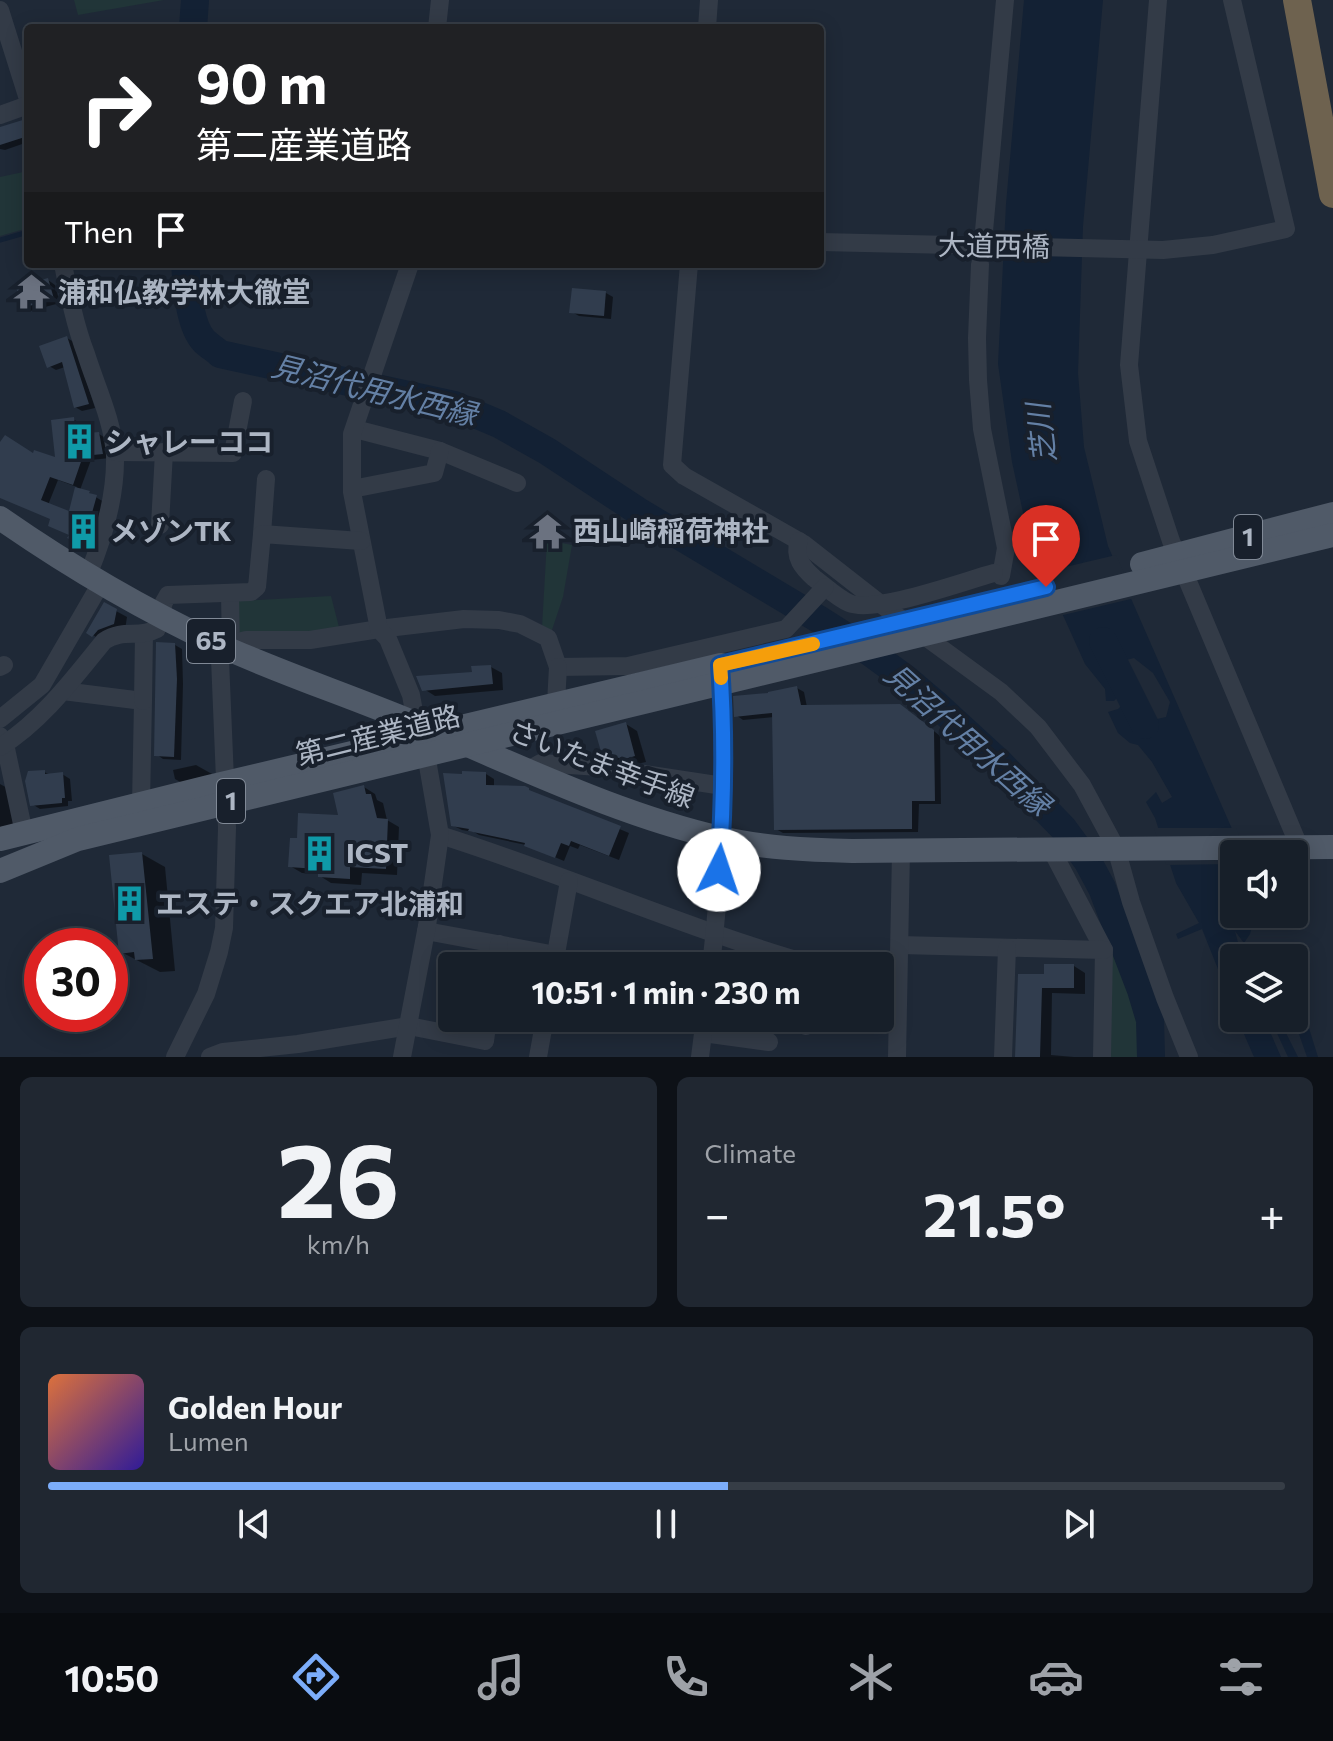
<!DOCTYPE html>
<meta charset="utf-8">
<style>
body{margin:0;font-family:Commissioner,"Noto Sans JP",sans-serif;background:#202731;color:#f1f3f6;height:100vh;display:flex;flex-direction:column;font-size:30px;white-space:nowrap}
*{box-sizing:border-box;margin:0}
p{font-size:26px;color:#9ea2a8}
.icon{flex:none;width:44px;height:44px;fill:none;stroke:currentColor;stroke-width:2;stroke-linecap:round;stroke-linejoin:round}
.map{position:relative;height:1057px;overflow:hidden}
.details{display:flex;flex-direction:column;gap:20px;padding:20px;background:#0d1117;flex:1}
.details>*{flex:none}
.banner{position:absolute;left:24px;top:24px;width:800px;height:244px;border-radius:8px;box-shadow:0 4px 20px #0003,0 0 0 2px #363d46;background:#202124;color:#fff;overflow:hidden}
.buttons{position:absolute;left:1220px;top:840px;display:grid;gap:16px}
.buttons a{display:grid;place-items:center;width:88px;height:88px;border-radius:8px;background:#171f29;box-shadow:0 4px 20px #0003,0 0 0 2px #363d46;font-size:40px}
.speed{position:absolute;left:24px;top:928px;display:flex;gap:16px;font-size:40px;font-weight:700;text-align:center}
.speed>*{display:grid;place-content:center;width:104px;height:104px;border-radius:50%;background:#171f29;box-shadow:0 4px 20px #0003,0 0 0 2px #363d46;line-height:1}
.speed .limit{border:12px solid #d22;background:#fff;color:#111}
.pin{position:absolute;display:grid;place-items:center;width:68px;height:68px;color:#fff;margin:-82px -34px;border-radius:50% 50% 50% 0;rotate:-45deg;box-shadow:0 0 8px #0007}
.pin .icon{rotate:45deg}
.me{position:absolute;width:88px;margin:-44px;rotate:4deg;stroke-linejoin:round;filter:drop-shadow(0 0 6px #0008)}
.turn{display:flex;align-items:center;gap:28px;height:168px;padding:0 40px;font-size:36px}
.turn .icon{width:104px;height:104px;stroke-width:2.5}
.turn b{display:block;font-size:56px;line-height:68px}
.then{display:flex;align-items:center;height:76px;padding:0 40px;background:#0003;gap:16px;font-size:30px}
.big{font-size:60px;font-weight:700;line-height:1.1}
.details .widget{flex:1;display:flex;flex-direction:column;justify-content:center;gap:12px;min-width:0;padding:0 28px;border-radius:12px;background:#202731}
.details .dial{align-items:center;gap:0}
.dial b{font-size:104px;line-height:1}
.song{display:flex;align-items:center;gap:24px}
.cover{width:96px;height:96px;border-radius:12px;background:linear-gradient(135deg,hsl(20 70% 55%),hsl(250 70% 35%))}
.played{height:8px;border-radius:4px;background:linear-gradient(90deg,#7cadfa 55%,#363d46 55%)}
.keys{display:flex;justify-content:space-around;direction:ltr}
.heat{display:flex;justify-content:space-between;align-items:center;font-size:44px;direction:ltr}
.details .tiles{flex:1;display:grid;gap:20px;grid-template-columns:1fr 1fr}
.widget:last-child{grid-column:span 2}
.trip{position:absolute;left:438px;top:952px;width:456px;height:80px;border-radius:8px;background:#171f29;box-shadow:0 4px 20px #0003,0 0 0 2px #363d46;font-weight:700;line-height:80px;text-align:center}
.tabs{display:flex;height:128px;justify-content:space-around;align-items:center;background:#090c10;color:#9ea2a8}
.tabs .icon{width:56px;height:56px}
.tabs .current{color:#7cadfa}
.tabs b{font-size:36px;color:#f1f3f6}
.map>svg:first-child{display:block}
.green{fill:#213538}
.water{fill:#132134;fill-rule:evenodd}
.pier{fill:#1f2937}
.shadow{fill:#0007;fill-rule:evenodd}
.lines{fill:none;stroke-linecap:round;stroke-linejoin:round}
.stream{stroke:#132134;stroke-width:5}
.river{stroke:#132134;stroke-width:28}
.building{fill:#313d4e}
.minor{stroke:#333b47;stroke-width:18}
.major{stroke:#505a68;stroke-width:24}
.highway{stroke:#6e624f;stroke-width:28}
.route-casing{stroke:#114b97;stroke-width:20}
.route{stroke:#1a73e8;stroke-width:14}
.slow{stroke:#f59e0b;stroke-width:14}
.labels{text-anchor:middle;stroke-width:8;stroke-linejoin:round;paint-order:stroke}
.shield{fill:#18202c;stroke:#808996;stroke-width:2}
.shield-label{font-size:26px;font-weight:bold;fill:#adb6c4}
.street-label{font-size:28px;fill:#adb6c4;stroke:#18202c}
.poi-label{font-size:28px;font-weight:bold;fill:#adb6c4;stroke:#18202c;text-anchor:start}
.water-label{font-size:30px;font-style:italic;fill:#6480a5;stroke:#18202c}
</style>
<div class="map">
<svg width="1333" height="1057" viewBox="0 0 1333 1057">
<rect width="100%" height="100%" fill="#1f2937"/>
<g class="green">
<path d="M74,0H164L78,15Z"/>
<path d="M28,171V228L0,236V177Z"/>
<path d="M547,540L572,545L563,597L551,633L542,627Z"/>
<path d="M331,596L340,631L236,633L238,601Z"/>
<path d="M1112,950H1117L1136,1001L1143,1031L1145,1057H1109Z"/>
</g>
<g class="water">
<path d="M1024,0H1103L1083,226L1078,373L1084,447L1108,546L1243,854H1234V896L1229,894L1223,904L1231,923L1240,926L1247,921L1252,927L1250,934L1244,943L1235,931L1242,958H1234V1009L1202,929L1178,939L1176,934L1199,923L1176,883L1155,818L1146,802L1156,792L1162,803L1172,797L1152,762L1138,745L1130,743L1118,733L1108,712L1118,709L1124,703L1121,694L1114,701H1106L1105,689L1085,664L1029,540L1012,462L998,364L1006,204ZM1134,658L1153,673L1170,702L1166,717L1157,719L1147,716L1117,679L1124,672L1126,660Z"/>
<path d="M1294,980L1318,1057H1307L1294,1020H1285L1284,1029L1298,1057H1288L1275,1029L1281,1018H1294Z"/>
<path d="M1237,1018H1264L1281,1057H1254Z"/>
</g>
<g class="pier">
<path d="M1116,555L1135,598L1059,616L1040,573Z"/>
<path d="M1154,828H1236L1247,854H1234V864L1166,865Z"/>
</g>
<g class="shadow">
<path d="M25,121L28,122V142L5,150L0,149V128Z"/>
<path d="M48,280L55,285L60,303L30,311L23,307Z"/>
<path d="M606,293L613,297L611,319L579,316L572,312Z"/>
<path d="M67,338L74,342L95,408L82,411L75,407L65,367L56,370L49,366Z"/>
<path d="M73,419L81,424L83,436L99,434L107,439L110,458L91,460L80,490L89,493L104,502L95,549L78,542L52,519L0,489V445L34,456L57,460ZM58,480L77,487L70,514L48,505Z"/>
<path d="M105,605L127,617L125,630L104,642L93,635Z"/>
<path d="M175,645L182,649L183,684L181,760L163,759L156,754Z"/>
<path d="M491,667L502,673L503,690L435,696L424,689Z"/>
<path d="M797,688L804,692L807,707L908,710L940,736L941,804H919L918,832L783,833L776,829L774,717L743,720L736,715L770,695Z"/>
<path d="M626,724L637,731L646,762L637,764L615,761L604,754Z"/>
<path d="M196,765L212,774L214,782L191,788L175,779L173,770Z"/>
<path d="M44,772L51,775L62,774L70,779L72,801H68V806L40,809L32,804Z"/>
<path d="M486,774L494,779V788L538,795L629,833L619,860L580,845L578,849L570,846L564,861L526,845L479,835L474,832L462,830L452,825Z"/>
<path d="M0,784L11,790L19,824L0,829Z"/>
<path d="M364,787L375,794L377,800L383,803L387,820L399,827L397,875L362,873L361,885L331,883L320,876V874L302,873L290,866L299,840L341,817Z"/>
<path d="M142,854L165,867L175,971L160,972L121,952Z"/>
<path d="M1074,966L1085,973V994L1052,993L1051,1055L1074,1057H1017L1046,976Z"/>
</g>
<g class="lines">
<path class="stream" d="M0,240L28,232"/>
<g class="river">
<path d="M193,28L195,0"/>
<path d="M185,264C187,285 189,325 204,341C209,346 215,349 220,354L454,405L499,424L547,451L638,511L820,620L864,648L905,678L939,707L1000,763L1063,828L1088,862L1102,888L1141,990L1150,1020L1151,1057"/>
<path d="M1103,641L1145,725"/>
</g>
</g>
<g class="building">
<path d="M26,119L28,126V136L0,145V127Z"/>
<path d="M48,278L54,299L22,308L16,287Z"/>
<path d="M572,288L606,291L604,316L569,313Z"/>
<path d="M67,336L89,404L74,408L62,362L47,368L39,346Z"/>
<path d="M74,417L76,434L99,432L103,454L83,456L73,485L50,477L41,500L69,511L75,487L90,491L89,493L97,495L90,520L94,522L86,546L67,538L69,535L48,526L50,519L0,498V442L5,435L33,453L34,450L55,457L51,420Z"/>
<path d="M104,602L117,609L114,624L98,630L92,637L86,633Z"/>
<path d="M156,642L175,643L177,679L174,757L154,756Z"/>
<path d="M491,665L493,684L422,691L416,676L472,672L471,666Z"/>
<path d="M797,686L801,705L900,704L934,730L935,801H912V829L774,830L772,713L734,717L733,696L768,693V692Z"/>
<path d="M626,722L635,756L625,759L602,755L595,731Z"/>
<path d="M45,770V774L63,772L65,798H62V803L30,806L25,781L28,771Z"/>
<path d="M462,771L486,772V785L525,786L529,788V790L621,826L609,856L571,841L569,846L561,843L555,858L524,846L525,843L468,831L469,829L451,826L443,773L462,774Z"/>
<path d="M364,785L366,794H371L377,818L388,819L386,869L350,867V879L318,877V869L288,867L290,838H297L298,813L338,815L333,793Z"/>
<path d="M142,852L153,959L135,960L134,952L119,954L109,855Z"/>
<path d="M1044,964H1074V988H1042L1040,1057H1015L1018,974H1044Z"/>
</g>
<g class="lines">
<g class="minor">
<path d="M1158,0L1129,365L1138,441L1171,541L1299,846"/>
<path d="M0,10L28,99"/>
<path d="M437,28L440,0"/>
<path d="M707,28L709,0"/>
<path d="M0,115L28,105"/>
<path d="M984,231L1005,0"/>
<path d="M820,242L1163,250L1213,245L1286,229L1232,0"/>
<path d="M63,264C69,295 75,325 86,354C96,386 113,421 115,455C116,497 104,537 88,575"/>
<path d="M689,264L672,465L684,476L804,544L882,605L1001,692L1038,727L1082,785L1116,848L1131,902L1165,998L1189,1057"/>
<path d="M980,264L977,338L978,380L982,429L1006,548L1001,576"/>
<path d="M355,429L440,451L517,483"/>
<path d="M115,452L233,453L243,401"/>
<path d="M352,489L434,473L440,451"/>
<path d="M160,525L164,452"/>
<path d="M262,534L266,479"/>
<path d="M799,541C793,557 803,568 814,578C825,586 837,598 849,603C875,614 964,581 994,573"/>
<path d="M230,594L231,650"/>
<path d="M231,650L238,642L246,640H310L379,629L464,619L499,620L520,624L548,638L558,667L628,666L786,629L825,587"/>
<path d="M0,667L4,665"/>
<path d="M63,691L143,701L141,804"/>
<path d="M143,701L144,634"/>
<path d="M556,703L558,667"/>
<path d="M0,719L42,685L101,583"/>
<path d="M410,721L413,706L411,695L388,639L379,629L352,492V434L410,264"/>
<path d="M0,736L5,744L24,833"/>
<path d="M0,747C42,721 73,679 104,641C124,628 138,639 157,629L164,602L168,595L251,592L257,587L262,534L361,541"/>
<path d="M528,770L541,763L599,767L723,786"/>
<path d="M440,835C567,875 689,930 817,966"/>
<path d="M1051,849L1104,950L1102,1057"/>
<path d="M426,931L556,955"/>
<path d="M900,945L1104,950"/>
<path d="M554,965L569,881"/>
<path d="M496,966L499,944"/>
<path d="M711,966C722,869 727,771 720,673"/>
<path d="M669,1018L704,1024"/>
<path d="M806,1026L807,1018"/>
<path d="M703,1033L769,1042"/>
<path d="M175,1057L206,994L219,952L224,928L227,828L220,659L222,646"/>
<path d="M210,1057L223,1052L298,1044L409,1026L485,1041L488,1018"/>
<path d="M402,1057L427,926L440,835L426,754"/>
<path d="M538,1057L545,1018"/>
<path d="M700,1057L705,1018"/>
<path d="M897,1057L901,851"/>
<path d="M1003,1057L1007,948"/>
</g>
<g class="major">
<path d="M0,518C69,566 142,609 219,645C281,673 347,695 410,721C512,762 612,813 720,838C763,848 808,850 852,851L1333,847"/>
<path d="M1142,564L1333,514"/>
<path d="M0,839L209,787L721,665"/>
<path d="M0,871L78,839L1333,535"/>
</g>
<path class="highway" d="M1297,0L1333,194"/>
</g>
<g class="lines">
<defs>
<path id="route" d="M719,870C724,802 725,734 720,665L1046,587"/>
</defs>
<use href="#route" class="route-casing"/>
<use href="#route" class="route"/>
<path class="slow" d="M721,678L720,665L813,644"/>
</g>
<defs>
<symbol id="temple-bare" viewBox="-9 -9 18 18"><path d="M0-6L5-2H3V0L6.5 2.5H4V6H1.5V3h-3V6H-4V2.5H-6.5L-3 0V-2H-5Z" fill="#6b7280" stroke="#18202c" stroke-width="2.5" paint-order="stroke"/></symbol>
<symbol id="building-bare" viewBox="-9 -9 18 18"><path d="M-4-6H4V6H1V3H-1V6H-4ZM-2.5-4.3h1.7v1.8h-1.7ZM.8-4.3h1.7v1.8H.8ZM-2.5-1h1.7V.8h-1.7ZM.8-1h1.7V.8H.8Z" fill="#0f9aa8" stroke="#18202c" stroke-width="2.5" paint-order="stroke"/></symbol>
</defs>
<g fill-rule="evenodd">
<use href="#temple-bare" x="6" y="266" width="51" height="51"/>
<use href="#building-bare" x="54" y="416" width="51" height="51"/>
<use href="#building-bare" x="58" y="506" width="51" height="51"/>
<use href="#temple-bare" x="522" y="506" width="51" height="51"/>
<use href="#building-bare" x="294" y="828" width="51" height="51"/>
<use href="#building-bare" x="104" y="878" width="51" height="51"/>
</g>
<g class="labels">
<g class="shield">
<rect x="1234" y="515" width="28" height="44" rx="6"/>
<rect x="187" y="619" width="48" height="44" rx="6"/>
<rect x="217" y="779" width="28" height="44" rx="6"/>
</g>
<g class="shield-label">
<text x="1248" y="546">1</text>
<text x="211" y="650">65</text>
<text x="231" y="810">1</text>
</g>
<g class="street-label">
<text transform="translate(994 246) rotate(1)" y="10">大道西橋</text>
<text transform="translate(378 735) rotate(-14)" y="10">第二産業道路</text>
<text transform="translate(602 764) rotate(21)" y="10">さいたま幸手線</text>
</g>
<g class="poi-label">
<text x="58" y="302">浦和仏教学林大徹堂</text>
<text x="105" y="452">シャレーココ</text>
<text x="110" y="541">メゾンTK</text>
<text x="573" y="541">西山崎稲荷神社</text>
<text x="346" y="863">ICST</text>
<text x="156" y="914">エステ・スクエア北浦和</text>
</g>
<g class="water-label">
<text transform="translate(374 391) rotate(14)" y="10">見沼代用水西縁</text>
<text transform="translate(1042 433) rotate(-97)" y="10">芝川</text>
<text transform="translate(967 740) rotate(42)" y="10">見沼代用水西縁</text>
</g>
</g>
</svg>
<div class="buttons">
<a><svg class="icon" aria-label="sound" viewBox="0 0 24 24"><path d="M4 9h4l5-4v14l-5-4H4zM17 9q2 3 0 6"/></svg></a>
<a><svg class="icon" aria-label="layers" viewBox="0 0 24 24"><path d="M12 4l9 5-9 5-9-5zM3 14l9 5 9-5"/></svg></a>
</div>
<div class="speed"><div class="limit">30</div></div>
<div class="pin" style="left:1046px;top:587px;background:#d93025"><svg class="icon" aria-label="arrive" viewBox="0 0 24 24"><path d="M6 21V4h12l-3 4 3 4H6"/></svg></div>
<svg class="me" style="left:719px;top:870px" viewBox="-20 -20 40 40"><circle r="19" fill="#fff"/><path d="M0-13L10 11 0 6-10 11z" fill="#1a73e8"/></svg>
<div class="trip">10:51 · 1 min · 230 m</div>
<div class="banner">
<div class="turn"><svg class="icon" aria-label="right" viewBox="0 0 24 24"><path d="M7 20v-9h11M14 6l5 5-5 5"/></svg><div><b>90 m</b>第二産業道路</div></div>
<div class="then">Then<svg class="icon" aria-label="arrive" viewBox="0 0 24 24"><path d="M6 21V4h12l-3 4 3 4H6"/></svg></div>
</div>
</div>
<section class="details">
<div class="tiles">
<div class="widget dial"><b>26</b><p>km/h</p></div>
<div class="widget"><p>Climate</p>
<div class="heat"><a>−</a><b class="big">21.5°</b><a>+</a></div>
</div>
<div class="widget">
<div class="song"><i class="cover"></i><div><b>Golden Hour</b><p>Lumen</p></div></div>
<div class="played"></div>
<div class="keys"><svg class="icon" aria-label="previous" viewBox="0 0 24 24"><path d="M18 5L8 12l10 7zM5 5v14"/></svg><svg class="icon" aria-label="pause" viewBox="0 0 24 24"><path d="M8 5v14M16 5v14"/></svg><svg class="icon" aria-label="next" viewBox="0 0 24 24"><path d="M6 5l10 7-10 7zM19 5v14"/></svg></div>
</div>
</div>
</section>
<nav class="tabs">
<b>10:50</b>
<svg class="icon current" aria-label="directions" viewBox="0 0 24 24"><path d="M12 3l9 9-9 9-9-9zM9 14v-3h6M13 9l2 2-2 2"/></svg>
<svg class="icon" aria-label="music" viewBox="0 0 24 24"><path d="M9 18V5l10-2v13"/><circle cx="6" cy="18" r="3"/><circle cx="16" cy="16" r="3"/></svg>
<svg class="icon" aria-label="phone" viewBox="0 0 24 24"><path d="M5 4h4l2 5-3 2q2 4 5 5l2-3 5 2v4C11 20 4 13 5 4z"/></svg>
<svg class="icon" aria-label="climate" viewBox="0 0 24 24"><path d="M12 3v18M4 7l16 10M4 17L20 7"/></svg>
<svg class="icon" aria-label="car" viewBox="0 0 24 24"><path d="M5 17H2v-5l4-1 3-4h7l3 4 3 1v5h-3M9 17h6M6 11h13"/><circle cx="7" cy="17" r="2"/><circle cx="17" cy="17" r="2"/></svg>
<svg class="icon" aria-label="filters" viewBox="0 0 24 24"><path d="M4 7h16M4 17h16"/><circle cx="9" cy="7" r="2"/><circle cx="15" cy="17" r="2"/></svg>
</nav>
